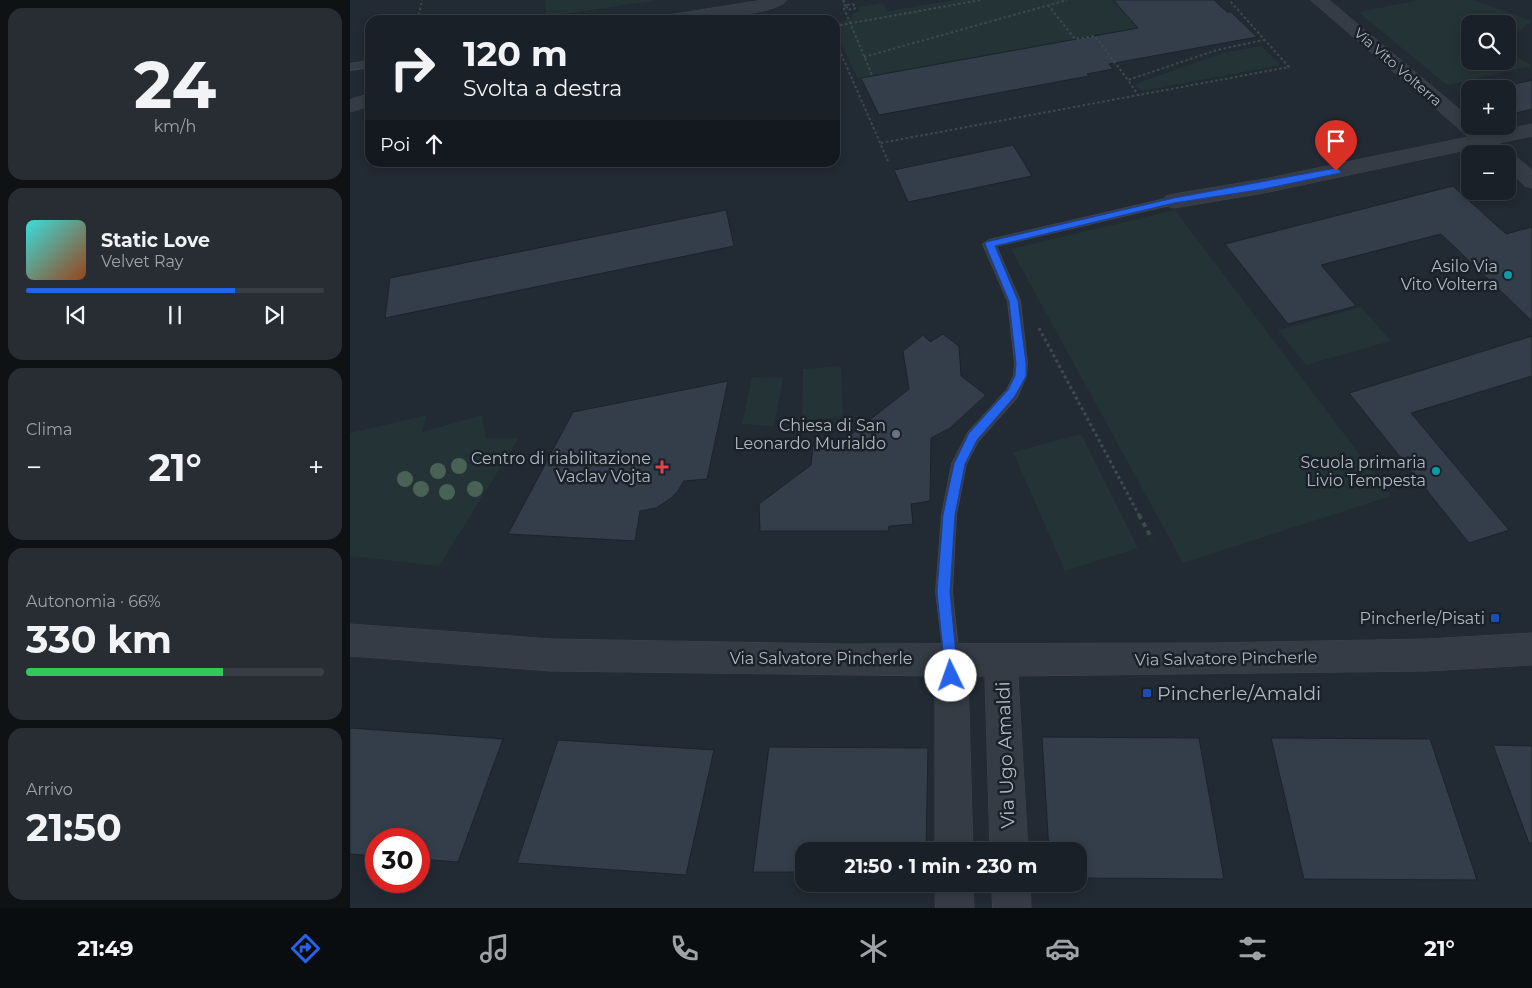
<!DOCTYPE html>
<html lang="it">
<meta charset="utf-8">
<style>
body{margin:0;font-family:Montserrat,sans-serif;background:#272d33;color:#f1f3f6;height:100vh;display:flex;flex-direction:column;font-size:19px;white-space:nowrap}
*{box-sizing:border-box;margin:0}
p{font-size:16px;color:#9fa3a7}
.icon{flex:none;width:28px;height:28px;fill:none;stroke:currentColor;stroke-width:2;stroke-linecap:round;stroke-linejoin:round}
.map{position:relative;flex:1;overflow:hidden}
.sheet{display:flex;flex-direction:column;gap:8px;padding:8px;background:#0e1215;width:350px}
.sheet>*{flex:none}
.top-card{position:absolute;left:15px;top:15px;width:475px;height:152px;border-radius:15px;box-shadow:0 2px 8px #0003,0 0 0 1px #383e44;background:#1a2027;color:#f1f3f6;overflow:hidden}
.buttons{position:absolute;left:1111px;top:15px;display:grid;gap:10px}
.buttons a{display:grid;place-items:center;width:55px;height:55px;border-radius:10px;background:#1a2027;box-shadow:0 2px 8px #0003,0 0 0 1px #383e44;font-size:25px}
.speed{position:absolute;left:15px;top:828px;display:flex;gap:10px;font-size:25px;font-weight:700;text-align:center}
.speed>*{display:grid;place-content:center;width:65px;height:65px;border-radius:50%;background:#1a2027;box-shadow:0 2px 8px #0003,0 0 0 1px #383e44;line-height:1}
.speed .limit{border:8px solid #d22;background:#fff;color:#111}
.pin{position:absolute;display:grid;place-items:center;width:42px;height:42px;color:#fff;margin:-51px -21px;border-radius:50% 50% 50% 0;rotate:-45deg;box-shadow:0 0 5px #0007}
.pin .icon{rotate:45deg}
.me{position:absolute;width:55px;margin:-28px;rotate:357deg;stroke-linejoin:round;filter:drop-shadow(0 0 4px #0008)}
.turn{display:flex;align-items:center;gap:18px;height:105px;padding:0 15px;font-size:22px}
.turn .icon{width:65px;height:65px;stroke-width:2.5}
.turn b{display:block;font-size:35px;line-height:42px}
.then{display:flex;align-items:center;height:48px;padding:0 15px;background:#0003;gap:10px;font-size:19px}
.big{font-size:38px;font-weight:700;line-height:1.1}
.sheet .tile{flex:1;display:flex;flex-direction:column;justify-content:center;gap:8px;min-width:0;padding:0 18px;border-radius:15px;background:#272d33}
.sheet .dial{align-items:center;gap:0}
.dial b{font-size:65px;line-height:1}
.song{display:flex;align-items:center;gap:15px}
.cover{width:60px;height:60px;border-radius:8px;background:linear-gradient(135deg,hsl(180 70% 55%),hsl(20 70% 35%))}
.played{height:5px;border-radius:2px;background:linear-gradient(90deg,#2563eb 70%,#383e44 70%)}
.keys{display:flex;justify-content:space-around;direction:ltr}
.heat{display:flex;justify-content:space-between;align-items:center;font-size:28px;direction:ltr}
.charge{height:8px;border-radius:4px;background:linear-gradient(90deg,#34c759 66%,#383e44 0)}
.trip{position:absolute;left:445px;top:842px;width:292px;height:50px;border-radius:15px;background:#1a2027;box-shadow:0 2px 8px #0003,0 0 0 1px #383e44;font-weight:700;line-height:50px;text-align:center}
.tab-bar{display:flex;height:80px;justify-content:space-around;align-items:center;background:#0a0d10;color:#9fa3a7}
.tab-bar .icon{width:35px;height:35px}
.tab-bar .current{color:#2563eb}
.tab-bar b{font-size:22px;color:#f1f3f6}
main{display:flex;flex:1;min-height:0}
.map>svg:first-child{display:block}
.green{fill:#243335}
.building{fill:#343e4a;stroke:#1c232b}
.lines{fill:none;stroke-linecap:round;stroke-linejoin:round}
.lane-casing{stroke:#3e454e;stroke-width:2}
.street-casing{stroke:#3e454e;stroke-width:1}
.path-far2{stroke:#3c4c4d;stroke-width:2;stroke-dasharray:2.5 2.5;stroke-linecap:butt}
.path-far1{stroke:#3c4c4d;stroke-width:3;stroke-dasharray:3 3;stroke-linecap:butt}
.path{stroke:#3c4c4d;stroke-width:4;stroke-dasharray:4.5 4.5;stroke-linecap:butt}
.lane{fill:#353c45;fill-rule:evenodd}
.street{fill:#353c45;fill-rule:evenodd}
.tree{fill:#4a6256}
.route{fill:#2563eb;stroke:#184099}
.culture-dot{fill:#0f9aa8;stroke:#1a2129;stroke-width:2}
.worship-dot{fill:#6b7280;stroke:#1a2129;stroke-width:2}
.health-dot{fill:#e0444e;stroke:#1a2129;stroke-width:2}
.transit-dot{fill:#1a4fb4;stroke:#1a2129;stroke-width:2}
.labels{text-anchor:middle;stroke-width:5;stroke-linejoin:round;paint-order:stroke}
.far-street-label{font-size:14px;fill:#afb7c1;stroke:#1a2129}
.poi-label{font-size:16px;fill:#afb7c1;stroke:#1a2129;text-anchor:end}
.street-label{font-size:16px;fill:#afb7c1;stroke:#1a2129}
.near-poi-label{font-size:19px;fill:#afb7c1;stroke:#1a2129;text-anchor:start}
.near-street-label{font-size:19px;fill:#afb7c1;stroke:#1a2129}
</style>
<main>
<section class="sheet">
<div class="tile dial"><b>24</b><p>km/h</p></div>
<div class="tile">
<div class="song"><i class="cover"></i><div><b>Static Love</b><p>Velvet Ray</p></div></div>
<div class="played"></div>
<div class="keys"><svg class="icon" aria-label="previous" viewBox="0 0 24 24"><path d="M18 5L8 12l10 7zM5 5v14"/></svg><svg class="icon" aria-label="pause" viewBox="0 0 24 24"><path d="M8 5v14M16 5v14"/></svg><svg class="icon" aria-label="next" viewBox="0 0 24 24"><path d="M6 5l10 7-10 7zM19 5v14"/></svg></div>
</div>
<div class="tile"><p>Clima</p>
<div class="heat"><a>−</a><b class="big">21°</b><a>+</a></div>
</div>
<div class="tile"><p>Autonomia · 66%</p><b class="big">330 km</b><div class="charge"></div></div>
<div class="tile"><p>Arrivo</p><b class="big">21:50</b></div>
</section>
<div class="map">
<svg width="1182" height="908" viewBox="0 0 1182 908">
<rect width="100%" height="100%" fill="#222a34"/>
<g class="green">
<path d="M195,0H307L196,17Z"/>
<path d="M604,0H779L782,21L788,28L508,79L485,31V23L503,19L501,13L509,11V7L533,3L538,11Z"/>
<path d="M1069,0H1124L1182,21L1158,40V24H1120V61H1158V51L1182,66L1097,85L1008,12Z"/>
<path d="M911,46L931,65L791,91L785,84L873,53Z"/>
<path d="M825,210L1041,496L833,563L661,249Z"/>
<path d="M1011,307L1041,341L956,365L928,330Z"/>
<path d="M491,366L493,417L452,420L453,369Z"/>
<path d="M402,377L433,378L424,426L392,424Z"/>
<path d="M77,415L72,432L132,415L136,438H169L89,566L0,556V433Z"/>
<path d="M731,434L788,548L715,571L663,452Z"/>
</g>
<g class="building">
<path d="M763,0H864L877,12H881L907,37L759,64L763,69L737,74L739,76L529,115L511,78L788,28Z"/>
<path d="M1182,80V109L1158,115V89H1143Z"/>
<path d="M663,145L682,176L558,202L544,170Z"/>
<path d="M1103,186L1156,234L1182,227V321L1091,234L971,265L1006,306L938,324L875,244Z"/>
<path d="M376,210L384,246L35,318L40,278Z"/>
<path d="M593,334L609,346L611,376L636,395L600,428L581,438L580,501L561,504L563,524L539,526L538,531H410L409,504L461,465L463,445H488L559,389L553,351L573,335L580,342Z"/>
<path d="M1182,336V376L1061,413L1159,530L1119,543L999,393Z"/>
<path d="M378,381L357,479L334,481L327,492L320,499L306,508L290,511L285,541L158,534L223,412Z"/>
<path d="M0,728L153,739L108,862L69,859V839H26V856L0,854Z"/>
<path d="M692,737L849,738L874,879L729,878V851H699Z"/>
<path d="M921,738L1080,739L1127,880L954,879Z"/>
<path d="M208,740L364,750L336,875L167,863Z"/>
<path d="M1143,745L1182,746V843H1179Z"/>
<path d="M419,747L578,748L576,851H454V872H403Z"/>
</g>
<g class="lines">
<defs>
<g id="lane">
<path d="M20,61V67L0,70V64Z"/>
<path d="M824,197L829,201L828,203L646,246L670,301L677,363L676,376L667,397L628,441L616,464L606,515L602,592L609,659L607,665L601,667L595,665L586,592L592,515L602,464L618,433L657,390L664,376L665,363L658,301L633,244L639,240Z"/>
</g>
<g id="street">
<path d="M414,0H437C426,17 332,20 310,20L312,16L318,15Z"/>
<path d="M961,0H979L1120,118V126H1129L1138,133L1182,124V136L1149,143L1153,148L1150,152C1141,155 1137,153 1130,147L914,193L824,208L816,206L813,201L816,196L824,194L914,179L1118,137Z"/>
<path d="M20,94V106L0,112V100Z"/>
<path d="M1158,154L1165,156L1182,170V188L1175,186L1158,170Z"/>
<path d="M0,624L201,639L491,644L858,643L1077,639L1182,633V665L1077,671L668,676L678,851H640L635,676H618L623,851H585V676L201,671L0,656Z"/>
<path d="M585,884H623L624,908H586Z"/>
<path d="M642,884H680L681,908H643Z"/>
</g>
</defs>
<use href="#lane" class="lane-casing"/>
<use href="#street" class="street-casing"/>
<g class="path-far2">
<path d="M493,0L496,5"/>
<path d="M503,4L506,8L498,10L496,5Z"/>
<path d="M496,5L493,6L522,75"/>
<path d="M698,5L725,39L745,36L778,80"/>
<path d="M68,20L72,0"/>
<path d="M485,26L631,0"/>
<path d="M485,40L538,161"/>
<path d="M514,57L717,0"/>
<path d="M789,96L778,80L867,50L914,40"/>
<path d="M531,143L939,67L879,0"/>
</g>
<path class="path-far1" d="M689,328L790,517"/>
<path class="path" d="M789,515L802,539"/>
<use href="#lane" class="lane"/>
<use href="#street" class="street"/>
</g>
<g class="tree">
<circle cx="109" cy="466" r="8"/>
<circle cx="88" cy="471" r="8"/>
<circle cx="55" cy="479" r="8"/>
<circle cx="71" cy="489" r="8"/>
<circle cx="125" cy="489" r="8"/>
<circle cx="97" cy="492" r="8"/>
</g>
<path class="route" d="M986,168L991,171L990,173L914,189L824,203L645,246L668,301L676,363V376L665,396L627,440L615,464L605,515L600,592L608,676L606,680L601,682L596,680L587,592L593,515L604,464L619,433L658,390L665,376L666,363L659,301L635,244L636,242L824,198Z"/>
<g class="culture-dot">
<circle cx="1158" cy="275" r="5"/>
<circle cx="1086" cy="471" r="5"/>
</g>
<circle class="worship-dot" cx="546" cy="434" r="5"/>
<path class="health-dot" d="M309.5 459.5h5v5h5v5h-5v5h-5v-5h-5v-5h5z"/>
<g class="transit-dot">
<rect x="1140" y="613" width="10" height="10" rx="2.5"/>
<rect x="792" y="688" width="10" height="10" rx="2.5"/>
</g>
<g class="labels">
<g class="far-street-label">
<text transform="translate(1048 67) rotate(41)" y="5">Via Vito Volterra</text>
</g>
<g class="poi-label">
<text x="1148" y="272">Asilo Via<tspan x="1148" dy="18">Vito Volterra</tspan></text>
<text x="536" y="431">Chiesa di San<tspan x="536" dy="18">Leonardo Murialdo</tspan></text>
<text x="301" y="464">Centro di riabilitazione<tspan x="301" dy="18">Vaclav Vojta</tspan></text>
<text x="1076" y="468">Scuola primaria<tspan x="1076" dy="18">Livio Tempesta</tspan></text>
<text x="1135" y="624">Pincherle/Pisati</text>
</g>
<g class="street-label">
<text x="471" y="664">Via Salvatore Pincherle</text>
<text transform="translate(876 658) rotate(-1)" y="6">Via Salvatore Pincherle</text>
</g>
<g class="near-poi-label">
<text x="807" y="700">Pincherle/Amaldi</text>
</g>
<g class="near-street-label">
<text transform="translate(655 755) rotate(-92)" y="7">Via Ugo Amaldi</text>
</g>
</g>
</svg>
<div class="buttons">
<a><svg class="icon" aria-label="search" viewBox="0 0 24 24"><circle cx="10" cy="10" r="6"/><path d="M15 15l6 6"/></svg></a>
<a>+</a>
<a>−</a>
</div>
<div class="speed"><div class="limit">30</div></div>
<div class="pin" style="left:986px;top:171px;background:#d93025"><svg class="icon" aria-label="arrive" viewBox="0 0 24 24"><path d="M6 21V4h12l-3 4 3 4H6"/></svg></div>
<svg class="me" style="left:601px;top:676px" viewBox="-20 -20 40 40"><circle r="19" fill="#fff"/><path d="M0-13L10 11 0 6-10 11z" fill="#2563eb"/></svg>
<div class="trip">21:50 · 1 min · 230 m</div>
<div class="top-card">
<div class="turn"><svg class="icon" aria-label="right" viewBox="0 0 24 24"><path d="M7 20v-9h11M14 6l5 5-5 5"/></svg><div><b>120 m</b>Svolta a destra</div></div>
<div class="then">Poi<svg class="icon" aria-label="ahead" viewBox="0 0 24 24"><path d="M12 20V5M6 11l6-6 6 6"/></svg></div>
</div>
</div>
</main>
<nav class="tab-bar">
<b>21:49</b>
<svg class="icon current" aria-label="directions" viewBox="0 0 24 24"><path d="M12 3l9 9-9 9-9-9zM9 14v-3h6M13 9l2 2-2 2"/></svg>
<svg class="icon" aria-label="music" viewBox="0 0 24 24"><path d="M9 18V5l10-2v13"/><circle cx="6" cy="18" r="3"/><circle cx="16" cy="16" r="3"/></svg>
<svg class="icon" aria-label="phone" viewBox="0 0 24 24"><path d="M5 4h4l2 5-3 2q2 4 5 5l2-3 5 2v4C11 20 4 13 5 4z"/></svg>
<svg class="icon" aria-label="climate" viewBox="0 0 24 24"><path d="M12 3v18M4 7l16 10M4 17L20 7"/></svg>
<svg class="icon" aria-label="car" viewBox="0 0 24 24"><path d="M5 17H2v-5l4-1 3-4h7l3 4 3 1v5h-3M9 17h6M6 11h13"/><circle cx="7" cy="17" r="2"/><circle cx="17" cy="17" r="2"/></svg>
<svg class="icon" aria-label="filters" viewBox="0 0 24 24"><path d="M4 7h16M4 17h16"/><circle cx="9" cy="7" r="2"/><circle cx="15" cy="17" r="2"/></svg>
<b>21°</b>
</nav>
